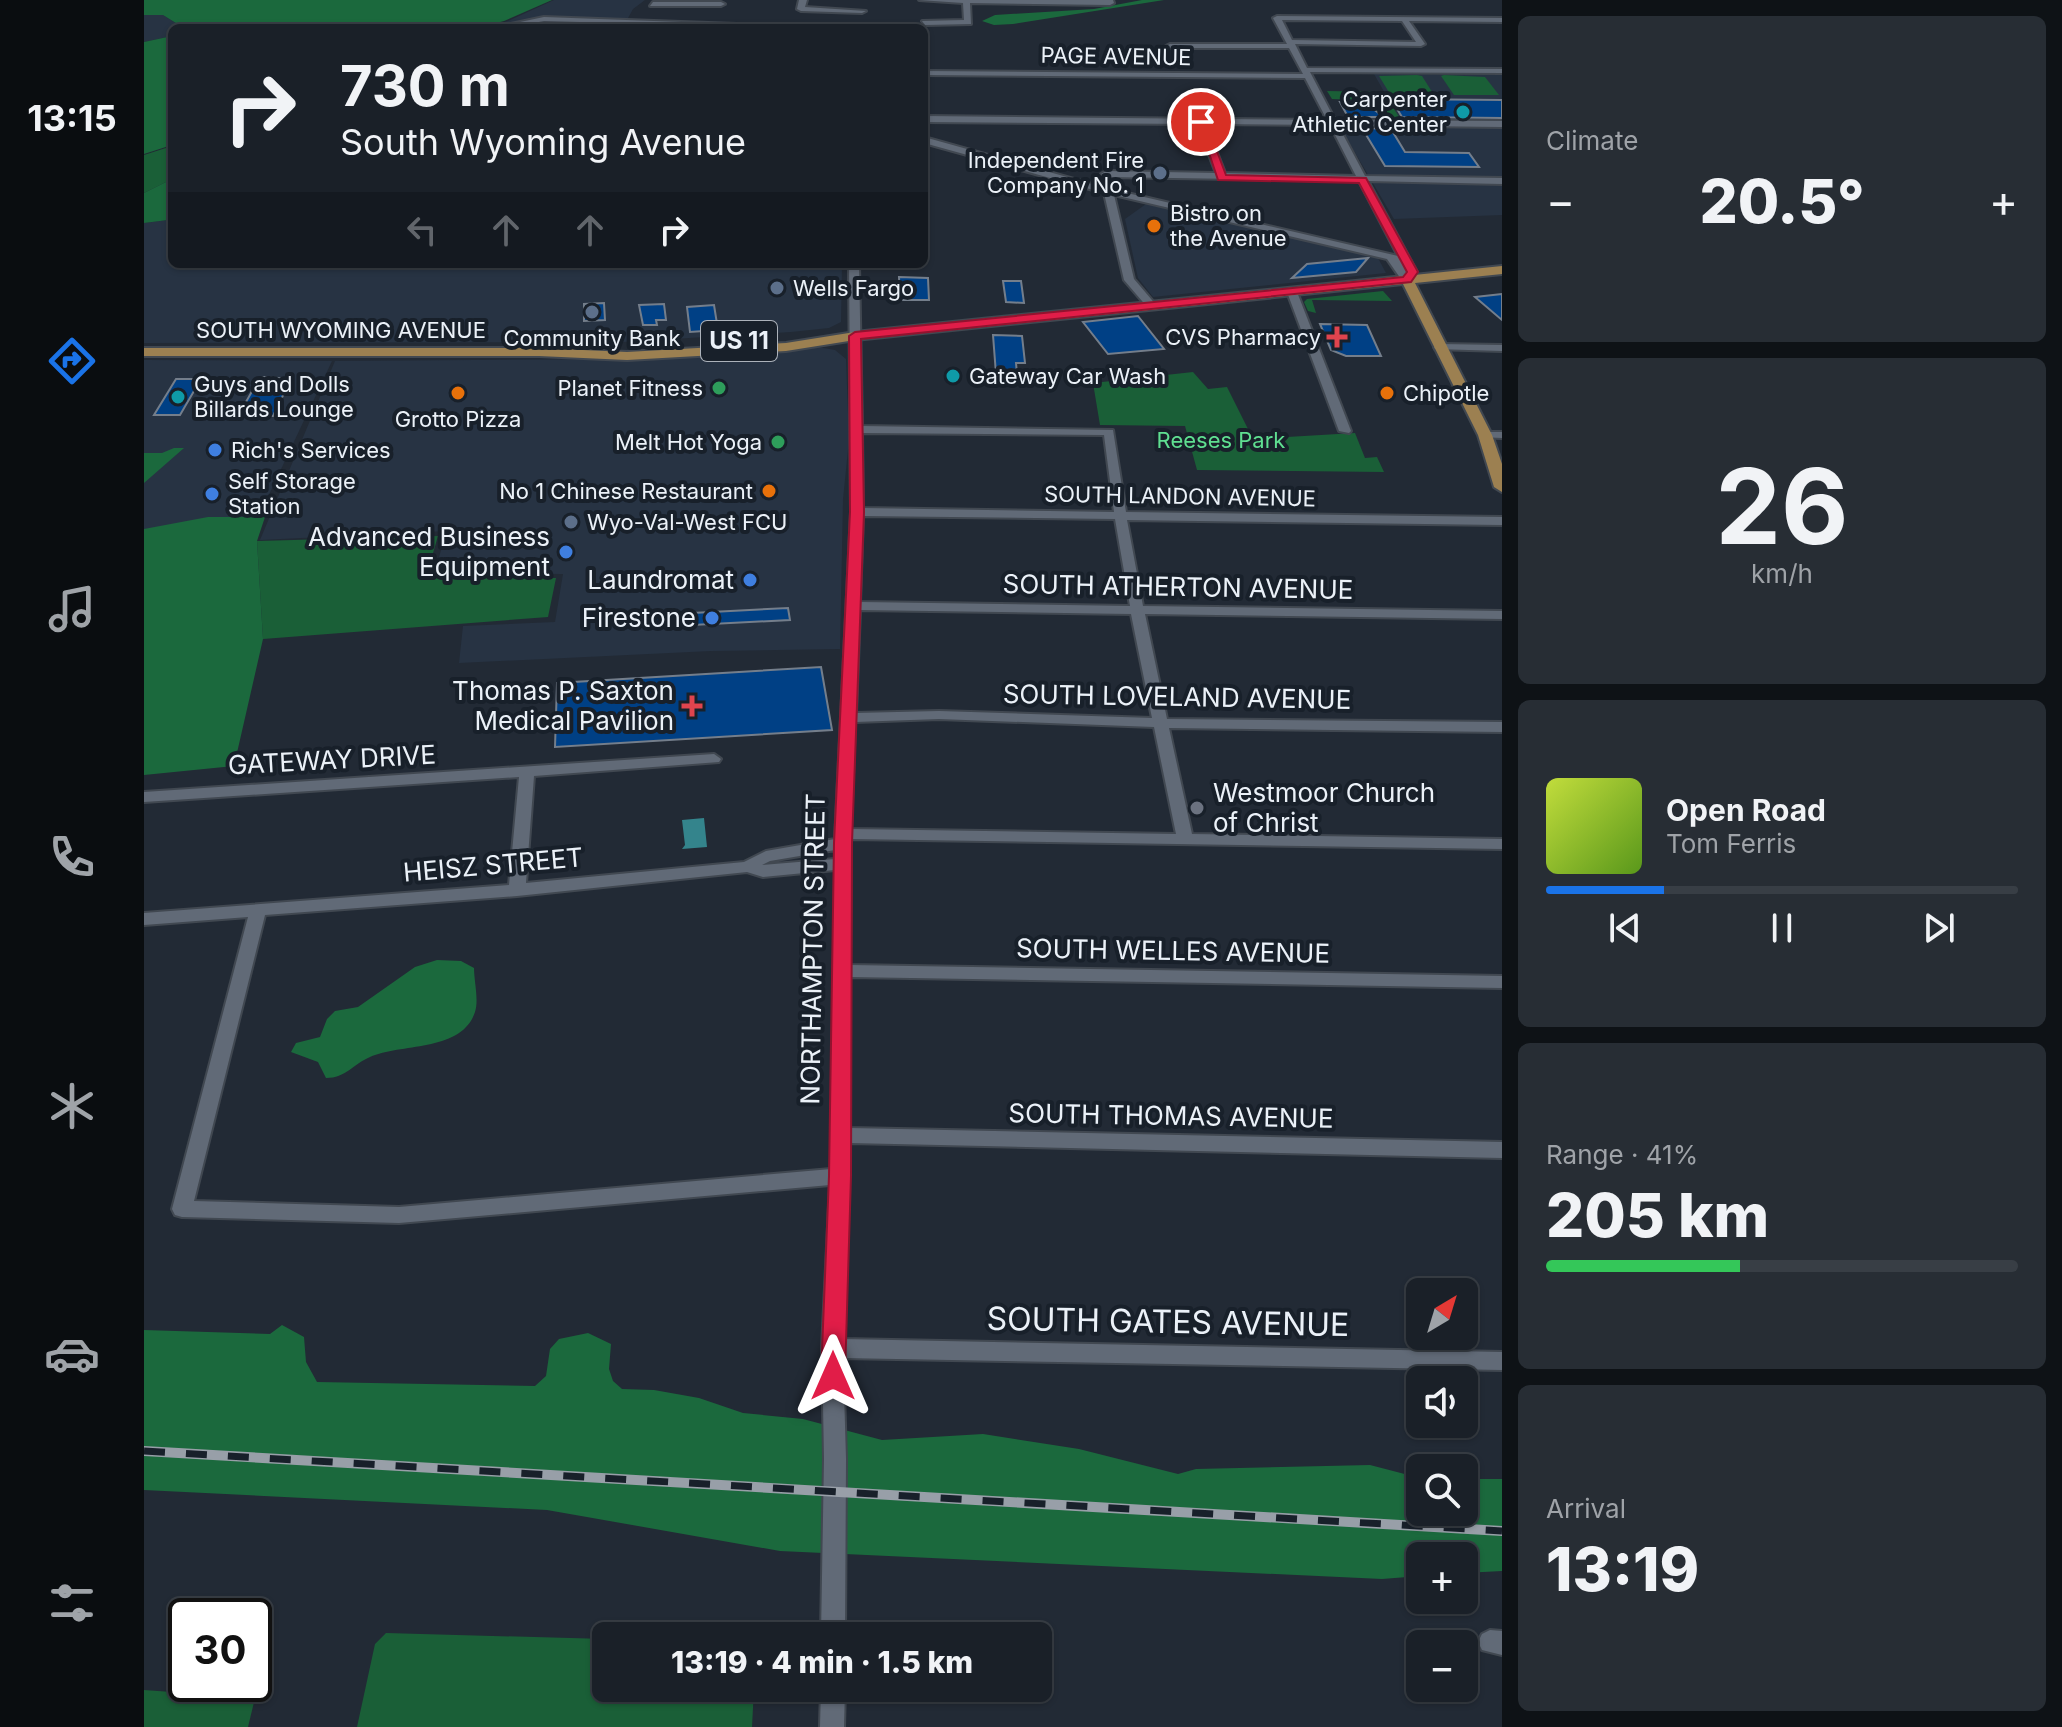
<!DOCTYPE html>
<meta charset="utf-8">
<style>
body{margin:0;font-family:Inter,sans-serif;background:#272d34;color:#f1f3f6;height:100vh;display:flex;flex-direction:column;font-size:30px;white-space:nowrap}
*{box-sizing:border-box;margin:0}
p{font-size:26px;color:#9fa3a8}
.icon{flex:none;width:44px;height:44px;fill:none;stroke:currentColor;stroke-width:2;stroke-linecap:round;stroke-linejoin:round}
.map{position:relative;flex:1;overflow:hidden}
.sheet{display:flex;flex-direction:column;gap:16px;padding:16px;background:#0e1216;width:560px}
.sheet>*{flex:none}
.top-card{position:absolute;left:24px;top:24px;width:760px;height:244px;border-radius:12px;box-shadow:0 2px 6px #0004,0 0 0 2px #383e45;background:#1a2028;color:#f1f3f6;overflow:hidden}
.needle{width:52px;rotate:38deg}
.tools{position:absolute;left:1262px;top:1278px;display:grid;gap:16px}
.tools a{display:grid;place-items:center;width:72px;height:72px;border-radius:12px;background:#1a2028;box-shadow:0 2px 6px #0004,0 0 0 2px #383e45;font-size:40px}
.speed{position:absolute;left:24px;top:1598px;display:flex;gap:16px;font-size:40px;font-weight:700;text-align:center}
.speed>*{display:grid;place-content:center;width:104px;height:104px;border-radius:50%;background:#1a2028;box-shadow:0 2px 6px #0004,0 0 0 2px #383e45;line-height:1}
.speed .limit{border:4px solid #111;border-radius:12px;background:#fff;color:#111}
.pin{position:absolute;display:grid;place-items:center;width:68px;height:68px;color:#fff;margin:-34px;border:4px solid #fff;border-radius:50%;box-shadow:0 2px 8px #0007}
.me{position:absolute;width:88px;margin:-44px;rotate:0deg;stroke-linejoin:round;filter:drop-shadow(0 0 6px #0008)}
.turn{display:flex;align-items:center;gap:28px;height:168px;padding:0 40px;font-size:36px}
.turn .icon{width:104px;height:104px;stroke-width:2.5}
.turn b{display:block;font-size:56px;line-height:68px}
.lanes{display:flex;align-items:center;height:76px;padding:0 40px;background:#0003;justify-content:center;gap:40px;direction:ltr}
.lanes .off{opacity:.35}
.big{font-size:60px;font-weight:800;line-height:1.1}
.sheet .card{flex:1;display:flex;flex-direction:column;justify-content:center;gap:12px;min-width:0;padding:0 28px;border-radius:12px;background:#272d34}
.sheet .dial{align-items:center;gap:0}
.dial b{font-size:104px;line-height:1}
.song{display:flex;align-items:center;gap:24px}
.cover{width:96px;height:96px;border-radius:12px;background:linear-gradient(135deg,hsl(70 70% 55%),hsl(90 70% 35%))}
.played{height:8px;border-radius:4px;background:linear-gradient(90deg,#1a73e8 25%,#383e45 25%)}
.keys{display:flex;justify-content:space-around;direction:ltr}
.heat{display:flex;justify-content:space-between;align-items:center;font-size:44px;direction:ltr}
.charge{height:12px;border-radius:6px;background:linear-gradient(90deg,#34c759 41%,#383e45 0)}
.trip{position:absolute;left:448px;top:1622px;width:460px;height:80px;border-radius:12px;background:#1a2028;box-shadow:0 2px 6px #0004,0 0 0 2px #383e45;font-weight:800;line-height:80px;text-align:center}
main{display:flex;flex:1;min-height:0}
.tab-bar{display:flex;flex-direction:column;width:144px;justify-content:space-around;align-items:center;background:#0a0d10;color:#9fa3a8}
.tab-bar .icon{width:56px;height:56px}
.tab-bar .active{color:#1a73e8}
.tab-bar b{font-size:36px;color:#f1f3f6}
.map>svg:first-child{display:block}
.built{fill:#273343}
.green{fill:#1a5f37}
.forest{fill:#1b693d}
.water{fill:#34848c}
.building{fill:#004085;stroke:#747e8b;stroke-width:2}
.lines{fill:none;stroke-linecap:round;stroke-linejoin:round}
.minor-casing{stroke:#414851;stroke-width:4}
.major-casing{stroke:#414851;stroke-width:4}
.minor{fill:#616a77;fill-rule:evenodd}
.major{fill:#9c8051;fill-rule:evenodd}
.rail-casing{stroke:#989fa8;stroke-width:10}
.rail{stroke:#18202a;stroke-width:7;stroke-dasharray:21;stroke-linecap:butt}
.route{fill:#e11d48;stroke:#92132f;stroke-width:2}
.culture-dot{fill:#0f9aa8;stroke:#18202a;stroke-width:3}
.service-dot{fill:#5c6f8a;stroke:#18202a;stroke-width:3}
.food-dot{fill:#e8710a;stroke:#18202a;stroke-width:3}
.health-dot{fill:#e0444e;stroke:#18202a;stroke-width:3}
.leisure-dot{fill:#2e9e5b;stroke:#18202a;stroke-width:3}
.shop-dot{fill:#3f7fe0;stroke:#18202a;stroke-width:3}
.worship-dot{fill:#6b7280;stroke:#18202a;stroke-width:3}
.labels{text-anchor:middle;stroke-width:8;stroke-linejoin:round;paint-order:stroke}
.far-street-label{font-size:22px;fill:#ebf1f8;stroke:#18202a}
.far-poi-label{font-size:22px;fill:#ebf1f8;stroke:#18202a;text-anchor:start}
.far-park-label{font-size:22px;fill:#5fdf91;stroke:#18202a}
.shield{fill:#18202a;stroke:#acb2ba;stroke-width:2}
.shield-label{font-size:24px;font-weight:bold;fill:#ebf1f8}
.poi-label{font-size:26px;fill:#ebf1f8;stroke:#18202a;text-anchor:end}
.street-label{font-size:26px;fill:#ebf1f8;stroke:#18202a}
.near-street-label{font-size:32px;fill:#ebf1f8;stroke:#18202a}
</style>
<main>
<nav class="tab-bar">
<b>13:15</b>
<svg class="icon active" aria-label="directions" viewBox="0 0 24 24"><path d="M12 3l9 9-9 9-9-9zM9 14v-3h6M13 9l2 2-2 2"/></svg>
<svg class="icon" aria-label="music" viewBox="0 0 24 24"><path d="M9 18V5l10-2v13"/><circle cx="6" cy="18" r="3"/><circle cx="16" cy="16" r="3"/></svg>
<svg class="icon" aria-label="phone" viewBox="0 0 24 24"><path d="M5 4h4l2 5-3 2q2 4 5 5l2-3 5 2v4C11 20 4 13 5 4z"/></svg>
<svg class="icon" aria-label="climate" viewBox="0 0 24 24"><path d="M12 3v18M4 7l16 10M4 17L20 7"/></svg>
<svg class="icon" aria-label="car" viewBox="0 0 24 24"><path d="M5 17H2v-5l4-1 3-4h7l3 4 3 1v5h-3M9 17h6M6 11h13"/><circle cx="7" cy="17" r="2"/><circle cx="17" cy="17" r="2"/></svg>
<svg class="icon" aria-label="filters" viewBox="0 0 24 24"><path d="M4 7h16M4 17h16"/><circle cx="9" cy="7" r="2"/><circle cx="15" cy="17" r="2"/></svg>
</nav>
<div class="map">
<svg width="1358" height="1727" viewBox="0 0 1358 1727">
<rect width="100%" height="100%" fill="#222a35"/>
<g class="built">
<path d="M410,0H501L489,9L483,20H449L444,28H339L364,21Z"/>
<path d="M9,13L19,15L40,28H28V36L0,42V15Z"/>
<path d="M1230,74L1358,75V215L1250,219L1193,122L1258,123Z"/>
<path d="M1002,204L1234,258L1242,273L1009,297L994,278L981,219Z"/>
<path d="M28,215V264H698L697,322L685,328L647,332L478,342L0,343V223L24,220Z"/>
<path d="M674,347L691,350L702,359L705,440L699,499L696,649L567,651L315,663L319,626L411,622L419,574L290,573L303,531L116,540L191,361L478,359Z"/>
<path d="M0,360L188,361L106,535L0,531Z"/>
</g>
<g class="green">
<path d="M1273,75L1278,76L1290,95L1246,94L1235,76Z"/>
<path d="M1300,75L1341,77L1355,95H1310L1297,76Z"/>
<path d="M1183,91L1239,92L1259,123L1239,120C1225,95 1214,100 1188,99Z"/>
<path d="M28,146V179L0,193V155Z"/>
<path d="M1239,291L1248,301L1168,300L1172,313L1164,311L1160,302L1163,299Z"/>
<path d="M1049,372L1064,389L1083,387L1109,439L1211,433L1221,458L1233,457L1240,472L1053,470L1041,426L956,425L949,383Z"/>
<path d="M294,536L282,577L412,578L404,617L119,639L113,541Z"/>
<path d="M242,1633L462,1639V1688H610L608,1727H213L231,1644Z"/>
<path d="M0,1690L111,1698L104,1727H0Z"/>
</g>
<g class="forest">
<path d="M0,0H408L360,21L334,28H40L19,15H0Z"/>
<path d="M998,0H1020L869,24L850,25L838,21L851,15L950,9Z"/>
<path d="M28,36V145L0,154V42Z"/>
<path d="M28,179V215L24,220L0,223V193Z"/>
<path d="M30,448H40L0,483V453H18Z"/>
<path d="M64,517H121L113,541L119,639L90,766L0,775V529Z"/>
<path d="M293,960L317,961L330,968C330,981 335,1000 331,1012C318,1052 258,1043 226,1057C209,1064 202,1078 182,1078L174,1062L147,1052L152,1043L176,1037L183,1019L191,1011L214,1007L271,967Z"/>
<path d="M138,1325L160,1337L162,1362L173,1382L391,1386L402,1376L406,1349L415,1339L444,1333L467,1344L465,1369L469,1381L478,1389L510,1390L555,1398L599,1413L659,1419L738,1440L839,1434L935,1449L1034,1474L1052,1469L1226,1465L1276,1478V1512H1320V1479H1358V1571L1320,1573V1556H1276V1576L1238,1579L636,1551L403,1510L0,1490V1330L126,1334Z"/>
</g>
<path class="water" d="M560,818L563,847L538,849L541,845L538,820Z"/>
<g class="building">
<path d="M1247,99L1358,100V118L1258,117Z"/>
<path d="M1196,102L1221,103L1240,117H1204Z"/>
<path d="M1218,128L1247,129L1261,152L1325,153L1335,167L1241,166Z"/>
<path d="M1224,258L1212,272L1148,278L1163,264Z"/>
<path d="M755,277L784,278L785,300H756Z"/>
<path d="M859,281H877L880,303L862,302Z"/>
<path d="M1358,294V320L1331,297Z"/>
<path d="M460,303L461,320L440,321V304Z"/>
<path d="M520,304L522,320H512L513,325H499L495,305Z"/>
<path d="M570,305L574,330L546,332L543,307Z"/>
<path d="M994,316L1020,349L964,354L939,322Z"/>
<path d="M1176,324L1223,325L1237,356H1202L1187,350Z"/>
<path d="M849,335L878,336L881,363H872L873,374H852Z"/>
<path d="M120,377L147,379L129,416H94L115,379Z"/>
<path d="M32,379H57L36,415H10Z"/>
<path d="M644,608L646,620L491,628V616Z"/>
<path d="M677,667L688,730L411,747L413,683Z"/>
</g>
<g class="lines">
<defs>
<g id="minor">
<path d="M655,0H663L661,7L722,11L718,13L657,11L653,9Z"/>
<path d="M775,0H969L970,3L966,5L826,3L827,24L781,25L778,21L820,20L819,3Z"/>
<path d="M509,2H577L581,4L577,6H506Z"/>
<path d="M1133,16L1358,18V22L1265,21L1281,44L1277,46L1151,44L1163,68L1358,69V73L1166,72L1191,120L1358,121V127L1194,125L1221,176L1358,178V184L1224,181L1273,272L1267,282H1259L1243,259L970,195L990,279L1013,306L1004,308L980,280L960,193L780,143V137L966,189L1254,256L1215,181L962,177L957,174L962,171L1072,173L1053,124L780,122V116L1183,120L1161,78L780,75V71L1159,74L1145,48H1026L1022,46L1026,44H1143L1129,18ZM1138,20L1258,21L1272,42L1148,40ZM1062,124L1186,125L1212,176L1081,173Z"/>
<path d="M400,17L645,26L649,28L400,21L363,28L352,27Z"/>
<path d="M705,264H715L718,426L969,430L982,512L1358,517V525L983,520L999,606L1358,611V619L1001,614L1023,719L1358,722V732L1025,728L1048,834L1358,839V849L707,839L706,965L1358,976V988L706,977V1128L1358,1142V1158L706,1143L699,1339L1358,1352V1370L699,1358L702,1459L701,1636H677L680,1459L678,1348L686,1185L255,1223L38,1217L31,1215L28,1209L104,917L0,925V913L365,885L375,777L0,802V792L570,754L577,759L575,762L390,776L382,883L600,862L622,851L691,839L707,512ZM718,433L960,435L970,512L719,508ZM719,516L971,519L986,606L716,602ZM716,610L987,614L1008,718L795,711L712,713ZM795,719L1010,727L1032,834L707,829L711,722ZM691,850V859L618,865L626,861ZM691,870L687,1169L255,1207L50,1201L121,915L373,896L603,872L619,877Z"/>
<path d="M1148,289L1153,292L1207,431L1205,433L1195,431L1143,292Z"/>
<path d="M1295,344L1358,345V351L1291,349L1290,347Z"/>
<path d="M1341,432H1358V438L1337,437V433Z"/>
<path d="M1346,1630L1358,1631V1655L1338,1650L1334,1642L1338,1634Z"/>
<path d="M677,1688H701L700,1727H676Z"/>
</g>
<path id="major" d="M1358,266V274L1271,283L1348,435L1358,464V492L1350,487L1334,435L1259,284L711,340L642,351L483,360L395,356H0V348H395L483,352L642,343L711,332Z"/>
</defs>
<use href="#minor" class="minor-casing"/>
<use href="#major" class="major-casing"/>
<use href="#minor" class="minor"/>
<use href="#major" class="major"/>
<defs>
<path id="rail" d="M0,1451L1358,1531"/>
</defs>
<use href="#rail" class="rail-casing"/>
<use href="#rail" class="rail"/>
</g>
<path class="route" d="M1054,120L1062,122L1082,175L1222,178L1274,272L1267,282L717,339L720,512L708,843L707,1176L701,1376L697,1383L689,1386L680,1383L677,1376L685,1176L690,843L706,512L705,336L711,332L1259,277L1263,272L1215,183L1074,180Z"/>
<g class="culture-dot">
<circle cx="1319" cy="112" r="8"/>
<circle cx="809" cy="376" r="8"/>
<circle cx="34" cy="397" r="8"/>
</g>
<g class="service-dot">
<circle cx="1016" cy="173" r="8"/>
<circle cx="633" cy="288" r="8"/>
<circle cx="448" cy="312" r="8"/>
<circle cx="427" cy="522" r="8"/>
</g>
<g class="food-dot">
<circle cx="1010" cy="226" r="8"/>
<circle cx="314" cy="393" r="8"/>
<circle cx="1243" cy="393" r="8"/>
<circle cx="625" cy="491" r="8"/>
</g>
<g class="health-dot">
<path d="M1189 325h8v8h8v8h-8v8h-8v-8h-8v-8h8z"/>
<path d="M544 694h8v8h8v8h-8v8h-8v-8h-8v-8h8z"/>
</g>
<g class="leisure-dot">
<circle cx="575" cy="388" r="8"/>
<circle cx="634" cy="442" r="8"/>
</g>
<g class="shop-dot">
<circle cx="71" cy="450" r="8"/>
<circle cx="68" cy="494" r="8"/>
<circle cx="422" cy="552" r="8"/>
<circle cx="606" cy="580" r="8"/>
<circle cx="568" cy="618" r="8"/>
</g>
<circle class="worship-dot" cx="1053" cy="808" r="8"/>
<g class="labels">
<g class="far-street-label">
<text transform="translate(972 56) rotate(1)" y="8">PAGE AVENUE</text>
<text x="197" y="338">SOUTH WYOMING AVENUE</text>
<text transform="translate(1036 496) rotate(1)" y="8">SOUTH LANDON AVENUE</text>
</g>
<g class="far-poi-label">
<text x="1303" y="107" text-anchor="end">Carpenter<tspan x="1303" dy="25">Athletic Center</tspan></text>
<text x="1000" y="168" text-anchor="end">Independent Fire<tspan x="1000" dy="25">Company No. 1</tspan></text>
<text x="1026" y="221">Bistro on<tspan x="1026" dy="25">the Avenue</tspan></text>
<text x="649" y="296">Wells Fargo</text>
<text x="1177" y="345" text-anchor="end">CVS Pharmacy</text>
<text x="448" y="346" text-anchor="middle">Community Bank</text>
<text x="825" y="384">Gateway Car Wash</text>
<text x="50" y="392">Guys and Dolls<tspan x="50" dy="25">Billards Lounge</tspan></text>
<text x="559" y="396" text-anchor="end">Planet Fitness</text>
<text x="1259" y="401">Chipotle</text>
<text x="314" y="427" text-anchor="middle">Grotto Pizza</text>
<text x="618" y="450" text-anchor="end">Melt Hot Yoga</text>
<text x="87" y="458">Rich's Services</text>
<text x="84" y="489">Self Storage<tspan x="84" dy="25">Station</tspan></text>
<text x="609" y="499" text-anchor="end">No 1 Chinese Restaurant</text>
<text x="443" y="530">Wyo-Val-West FCU</text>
</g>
<g class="far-park-label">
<text x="1077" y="448">Reeses Park</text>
</g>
<rect class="shield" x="557" y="321" width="76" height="40" rx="6"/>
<g class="shield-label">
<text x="595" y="349">US 11</text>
</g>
<g class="poi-label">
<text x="406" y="546">Advanced Business<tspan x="406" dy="30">Equipment</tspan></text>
<text x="590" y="589">Laundromat</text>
<text x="552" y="627">Firestone</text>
<text x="530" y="700">Thomas P. Saxton<tspan x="530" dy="30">Medical Pavilion</tspan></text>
<text x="1069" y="802" text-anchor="start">Westmoor Church<tspan x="1069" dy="30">of Christ</tspan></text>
</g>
<g class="street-label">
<text transform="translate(1034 587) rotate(1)" y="9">SOUTH ATHERTON AVENUE</text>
<text transform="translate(1033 697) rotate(1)" y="9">SOUTH LOVELAND AVENUE</text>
<text transform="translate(188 760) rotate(-3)" y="9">GATEWAY DRIVE</text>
<text transform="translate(349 865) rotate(-5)" y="9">HEISZ STREET</text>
<text transform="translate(669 949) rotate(-89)" y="9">NORTHAMPTON STREET</text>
<text transform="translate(1029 951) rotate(1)" y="9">SOUTH WELLES AVENUE</text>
<text transform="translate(1027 1116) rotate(1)" y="9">SOUTH THOMAS AVENUE</text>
</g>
<g class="near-street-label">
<text transform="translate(1024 1322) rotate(1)" y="11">SOUTH GATES AVENUE</text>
</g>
</g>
</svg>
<div class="tools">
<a><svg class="needle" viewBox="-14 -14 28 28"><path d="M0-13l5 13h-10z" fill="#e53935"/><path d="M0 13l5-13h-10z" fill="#9fa3a8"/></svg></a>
<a><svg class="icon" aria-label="sound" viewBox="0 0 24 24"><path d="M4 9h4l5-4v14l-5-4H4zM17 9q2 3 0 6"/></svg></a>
<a><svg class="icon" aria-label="search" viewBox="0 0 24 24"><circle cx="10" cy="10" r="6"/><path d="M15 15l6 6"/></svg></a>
<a>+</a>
<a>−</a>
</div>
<div class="speed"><div class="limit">30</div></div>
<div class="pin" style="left:1057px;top:122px;background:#d93025"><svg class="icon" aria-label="arrive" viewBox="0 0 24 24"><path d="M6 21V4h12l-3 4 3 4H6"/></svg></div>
<svg class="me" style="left:689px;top:1376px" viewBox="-20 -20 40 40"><path d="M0-17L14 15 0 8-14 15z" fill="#e11d48" stroke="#fff" stroke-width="4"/></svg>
<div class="trip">13:19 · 4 min · 1.5 km</div>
<div class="top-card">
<div class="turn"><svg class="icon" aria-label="right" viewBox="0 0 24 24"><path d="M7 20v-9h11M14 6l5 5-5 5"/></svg><div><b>730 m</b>South Wyoming Avenue</div></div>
<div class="lanes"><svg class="icon off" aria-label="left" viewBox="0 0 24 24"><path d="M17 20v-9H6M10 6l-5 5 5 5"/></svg><svg class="icon off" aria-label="ahead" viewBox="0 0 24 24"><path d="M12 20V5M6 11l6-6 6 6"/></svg><svg class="icon off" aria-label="ahead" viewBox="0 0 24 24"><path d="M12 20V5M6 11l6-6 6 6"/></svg><svg class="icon" aria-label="right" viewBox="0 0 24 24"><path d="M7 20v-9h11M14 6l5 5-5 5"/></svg></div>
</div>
</div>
<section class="sheet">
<div class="card"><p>Climate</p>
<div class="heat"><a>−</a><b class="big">20.5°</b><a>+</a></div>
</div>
<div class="card dial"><b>26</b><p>km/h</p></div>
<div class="card">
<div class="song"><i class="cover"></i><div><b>Open Road</b><p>Tom Ferris</p></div></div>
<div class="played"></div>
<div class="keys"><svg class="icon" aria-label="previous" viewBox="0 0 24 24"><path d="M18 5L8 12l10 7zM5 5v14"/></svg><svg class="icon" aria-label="pause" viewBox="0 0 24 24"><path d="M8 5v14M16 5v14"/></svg><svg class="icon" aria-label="next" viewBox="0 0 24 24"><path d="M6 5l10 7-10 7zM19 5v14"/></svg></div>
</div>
<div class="card"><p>Range · 41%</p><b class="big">205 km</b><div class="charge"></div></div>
<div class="card"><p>Arrival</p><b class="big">13:19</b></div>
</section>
</main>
